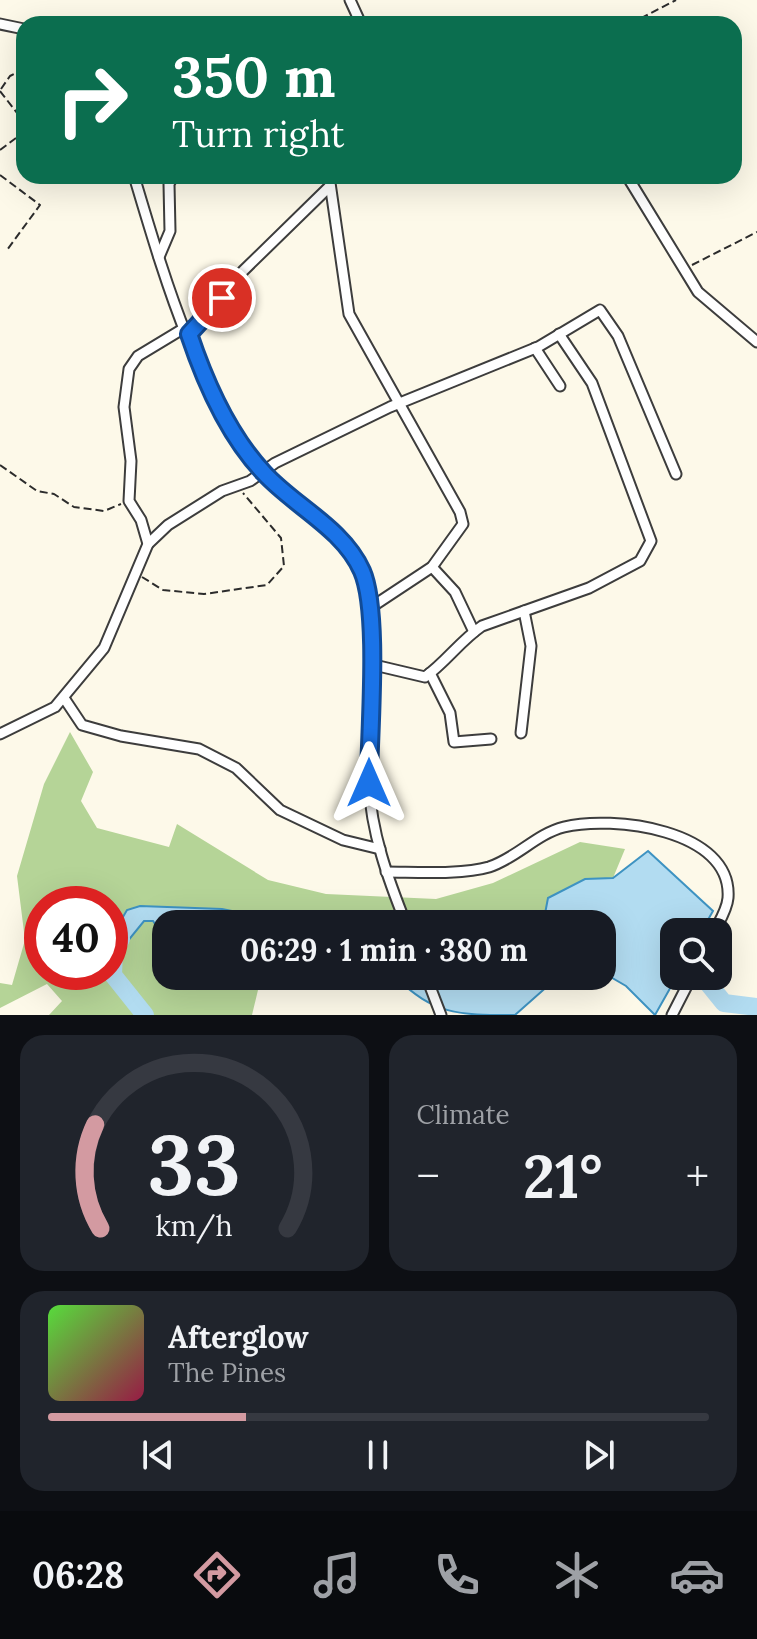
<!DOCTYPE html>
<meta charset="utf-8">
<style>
body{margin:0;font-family:Lora,serif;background:#20242c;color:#f1f3f6;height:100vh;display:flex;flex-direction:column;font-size:30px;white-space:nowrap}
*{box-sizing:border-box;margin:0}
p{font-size:26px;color:#9ea1a6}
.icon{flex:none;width:44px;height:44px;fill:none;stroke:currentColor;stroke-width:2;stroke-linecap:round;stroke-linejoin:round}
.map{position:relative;height:1015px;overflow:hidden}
.side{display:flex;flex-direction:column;gap:20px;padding:20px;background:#0d0f14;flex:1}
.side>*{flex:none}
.top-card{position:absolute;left:16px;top:16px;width:726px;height:168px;border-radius:24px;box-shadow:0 8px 32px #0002;background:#0b6e4f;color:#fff;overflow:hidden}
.tools{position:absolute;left:660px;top:918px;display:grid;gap:16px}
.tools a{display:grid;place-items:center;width:72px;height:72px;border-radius:16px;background:#171b24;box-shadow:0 8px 32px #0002;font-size:40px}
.speed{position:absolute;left:24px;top:886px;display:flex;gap:16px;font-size:40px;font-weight:700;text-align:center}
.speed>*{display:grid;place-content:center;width:104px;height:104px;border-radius:50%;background:#171b24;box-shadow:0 8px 32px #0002;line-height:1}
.speed .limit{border:12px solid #d22;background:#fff;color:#111}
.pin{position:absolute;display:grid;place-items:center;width:68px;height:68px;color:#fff;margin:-34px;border:4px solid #fff;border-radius:50%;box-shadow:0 2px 8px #0007}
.me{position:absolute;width:88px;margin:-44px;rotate:0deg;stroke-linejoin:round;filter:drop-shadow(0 0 6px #0008)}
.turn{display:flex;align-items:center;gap:28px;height:168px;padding:0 24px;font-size:36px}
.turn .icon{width:104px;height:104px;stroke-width:2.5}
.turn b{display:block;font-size:56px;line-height:68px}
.big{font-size:60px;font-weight:700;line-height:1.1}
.side .widget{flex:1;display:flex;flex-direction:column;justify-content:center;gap:12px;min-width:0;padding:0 28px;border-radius:24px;background:#20242c}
.side .dial{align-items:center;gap:0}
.dial svg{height:208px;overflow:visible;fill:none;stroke:#363941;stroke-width:7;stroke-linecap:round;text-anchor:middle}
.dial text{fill:#f1f3f6;stroke:none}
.song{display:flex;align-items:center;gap:24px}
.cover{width:96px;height:96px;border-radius:12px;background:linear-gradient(135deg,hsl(110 70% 55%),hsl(340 70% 35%))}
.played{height:8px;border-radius:4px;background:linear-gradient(90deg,#d39aa1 30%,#363941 30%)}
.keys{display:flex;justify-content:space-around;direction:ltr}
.heat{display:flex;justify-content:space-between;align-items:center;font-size:44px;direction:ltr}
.side .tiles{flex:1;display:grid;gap:20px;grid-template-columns:1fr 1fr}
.widget:last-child{grid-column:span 2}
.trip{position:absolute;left:152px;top:910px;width:464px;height:80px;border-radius:24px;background:#171b24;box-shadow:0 8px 32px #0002;font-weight:700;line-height:80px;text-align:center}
.tab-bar{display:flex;height:128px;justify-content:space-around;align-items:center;background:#090b0e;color:#9ea1a6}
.tab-bar .icon{width:56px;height:56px}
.tab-bar .on{color:#d39aa1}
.tab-bar b{font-size:36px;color:#f1f3f6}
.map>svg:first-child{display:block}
.forest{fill:#b5d497}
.water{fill:#b2dcf1;stroke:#3e93c2;stroke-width:2}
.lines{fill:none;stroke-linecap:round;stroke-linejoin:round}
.river{stroke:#b2dcf1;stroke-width:18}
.minor-casing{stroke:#3d3d3d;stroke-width:13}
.path{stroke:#2c2c2c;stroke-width:2;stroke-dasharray:8 4;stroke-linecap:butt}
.minor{stroke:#fff;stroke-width:9}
.route-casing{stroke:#114b97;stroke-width:20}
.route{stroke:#1a73e8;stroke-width:14}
</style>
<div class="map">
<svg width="757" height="1015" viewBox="0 0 757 1015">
<rect width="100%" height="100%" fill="#fdf9e9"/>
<path class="forest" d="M70,732L93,772L81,801L97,828L169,847L177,824L268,880L326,894L436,899L493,883L580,842L625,849L613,878L585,879L543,924H298L222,909L127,910L110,939V904H42V972H110C110,961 135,931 144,921L152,920L166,940V976H254L258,990L252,1015H49L62,1001L47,984L0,1008V983L12,985L25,940L17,876L44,784Z"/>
<g class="water">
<path d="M648,851L713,911L701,932H674V976H677L655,1015L626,986L602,972V924H543L548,898L585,879L613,878Z"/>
<path d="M140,906L222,909L298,924H166V940L153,921H144L110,963V939L127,910Z"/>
<path d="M394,976H559L515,1015C456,1015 435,1015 394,976Z"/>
</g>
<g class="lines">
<g class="river">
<path d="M121,939L114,951L113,975L145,1015"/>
<path d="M697,976L707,982L724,1003L757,1007"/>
</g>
<defs>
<g id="minor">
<path d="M350,0L361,24"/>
<path d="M0,24L24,29"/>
<path d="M452,24H467"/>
<path d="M134,176C164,276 195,387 261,469C290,506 343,526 362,572C382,620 366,728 369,784C371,832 388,879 406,924"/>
<path d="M329,176L349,314L460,512L463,524L432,567L370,608"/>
<path d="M627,176L698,292L757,342"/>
<path d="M159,257L170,231L169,184L173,176"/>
<path d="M189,334L243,271L329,187"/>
<path d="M535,348L560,386"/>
<path d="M148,544L141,520L129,501L131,461L124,407L129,369L138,356L186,327"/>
<path d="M432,567L455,592L474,632"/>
<path d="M370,664L425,677C446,662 460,641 482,626L589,588L640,561L651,541L592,383L559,334"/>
<path d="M430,673L450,713L454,742L491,739"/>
<path d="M64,698L82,725L121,736L199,749L236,768L280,810L343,840L380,849"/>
<path d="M521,733L531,646L524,611"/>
<path d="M0,734L55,707L104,648L148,544L168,525L222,491L250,481L275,463L390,407L538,347L600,310L618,336L676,474"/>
<path d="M386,872C415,872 462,875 489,867C517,858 536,834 564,827C611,815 733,829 728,898C727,910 719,922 714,932"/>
<path d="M426,976L441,1015"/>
<path d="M672,1015L692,976"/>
</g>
</defs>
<use href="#minor" class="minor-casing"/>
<g class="path">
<path d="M630,24L676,0"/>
<path d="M1,89L10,76L24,69"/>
<path d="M0,91L24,122"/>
<path d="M0,150L24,132"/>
<path d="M0,175L40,205L7,250"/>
<path d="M692,265L757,232"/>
<path d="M0,465L37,491L54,494L74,507L104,511L121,504"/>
<path d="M142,577L163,590L204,594L267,585L284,566L281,538L243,493"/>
</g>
<use href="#minor" class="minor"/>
</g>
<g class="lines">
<defs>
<path id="route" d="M222,298L189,334C205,382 229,436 264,473C294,506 343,528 362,571C380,612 369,734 369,783"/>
</defs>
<use href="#route" class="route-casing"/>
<use href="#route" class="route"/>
</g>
</svg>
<div class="tools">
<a><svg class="icon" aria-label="search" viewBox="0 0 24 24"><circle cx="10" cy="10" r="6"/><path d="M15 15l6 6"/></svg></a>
</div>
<div class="speed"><div class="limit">40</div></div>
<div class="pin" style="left:222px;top:298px;background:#d93025"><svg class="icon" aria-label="arrive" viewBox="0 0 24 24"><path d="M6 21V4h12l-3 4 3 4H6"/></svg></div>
<svg class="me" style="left:369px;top:783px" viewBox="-20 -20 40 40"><path d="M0-17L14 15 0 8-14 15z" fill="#1a73e8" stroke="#fff" stroke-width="4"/></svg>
<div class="trip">06:29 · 1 min · 380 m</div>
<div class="top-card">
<div class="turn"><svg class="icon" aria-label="right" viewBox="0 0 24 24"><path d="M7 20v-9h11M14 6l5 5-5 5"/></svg><div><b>350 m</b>Turn right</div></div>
</div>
</div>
<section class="side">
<div class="tiles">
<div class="widget dial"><svg viewBox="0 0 100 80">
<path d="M14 69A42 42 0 1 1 86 69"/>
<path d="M14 69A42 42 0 0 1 12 29" stroke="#d39aa1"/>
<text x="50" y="56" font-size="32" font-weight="700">33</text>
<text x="50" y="72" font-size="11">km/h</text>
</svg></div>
<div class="widget"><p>Climate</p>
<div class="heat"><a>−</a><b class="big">21°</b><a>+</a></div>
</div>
<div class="widget">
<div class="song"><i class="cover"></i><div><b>Afterglow</b><p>The Pines</p></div></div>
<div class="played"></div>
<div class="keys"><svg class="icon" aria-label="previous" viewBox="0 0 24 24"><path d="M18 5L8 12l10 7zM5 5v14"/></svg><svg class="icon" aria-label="pause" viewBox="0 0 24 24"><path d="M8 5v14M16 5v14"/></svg><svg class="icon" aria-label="next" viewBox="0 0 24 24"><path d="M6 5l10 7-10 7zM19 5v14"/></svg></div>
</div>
</div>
</section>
<nav class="tab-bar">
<b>06:28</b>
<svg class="icon on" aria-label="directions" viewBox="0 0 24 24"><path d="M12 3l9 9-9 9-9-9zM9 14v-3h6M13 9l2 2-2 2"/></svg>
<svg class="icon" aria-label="music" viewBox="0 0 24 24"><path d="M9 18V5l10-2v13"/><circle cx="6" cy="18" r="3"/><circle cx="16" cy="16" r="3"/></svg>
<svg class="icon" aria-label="phone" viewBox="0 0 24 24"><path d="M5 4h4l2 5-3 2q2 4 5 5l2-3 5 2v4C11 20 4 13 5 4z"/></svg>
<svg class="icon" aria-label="climate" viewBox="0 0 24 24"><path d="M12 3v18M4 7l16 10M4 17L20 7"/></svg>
<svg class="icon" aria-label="car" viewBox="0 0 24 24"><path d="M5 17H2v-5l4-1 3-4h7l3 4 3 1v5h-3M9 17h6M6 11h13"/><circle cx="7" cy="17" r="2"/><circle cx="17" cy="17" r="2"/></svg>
</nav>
